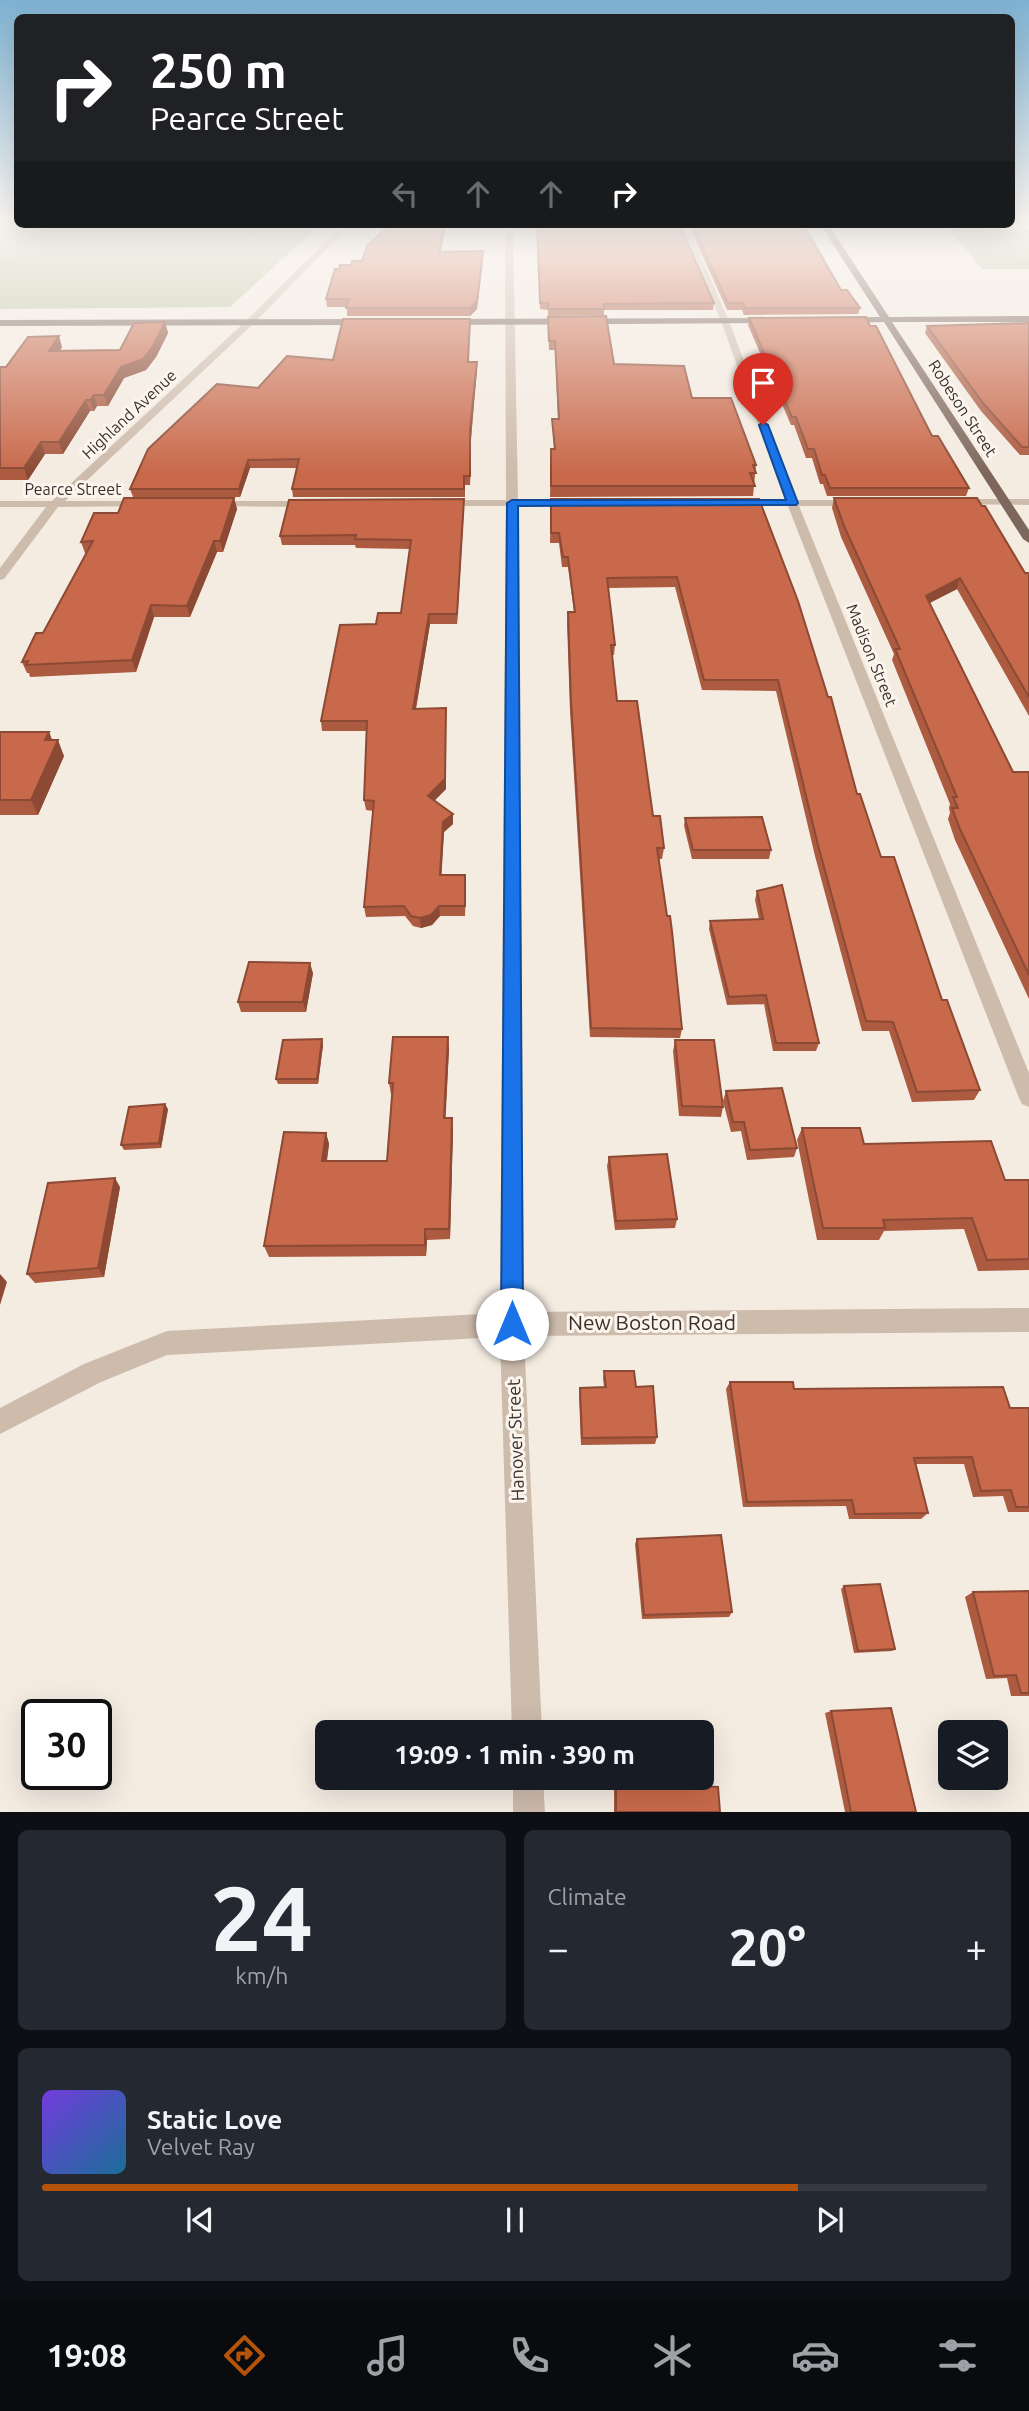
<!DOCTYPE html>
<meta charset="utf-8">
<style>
body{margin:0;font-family:Ubuntu,sans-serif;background:#242831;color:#f1f3f6;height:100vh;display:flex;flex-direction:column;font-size:26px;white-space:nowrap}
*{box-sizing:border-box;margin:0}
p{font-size:23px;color:#9ea1a6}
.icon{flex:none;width:38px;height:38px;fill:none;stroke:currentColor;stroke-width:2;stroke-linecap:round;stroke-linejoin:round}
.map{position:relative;height:1812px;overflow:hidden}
.panel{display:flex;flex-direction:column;gap:18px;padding:18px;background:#0d0f14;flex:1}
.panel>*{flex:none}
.hud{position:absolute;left:14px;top:14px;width:1001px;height:214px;border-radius:10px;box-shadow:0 7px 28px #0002;background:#202124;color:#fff;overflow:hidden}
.tools{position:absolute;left:938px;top:1720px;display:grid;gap:14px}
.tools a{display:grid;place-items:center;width:70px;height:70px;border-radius:10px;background:#171b24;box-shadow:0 7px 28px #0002;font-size:35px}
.speed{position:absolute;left:21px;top:1699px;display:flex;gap:14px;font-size:35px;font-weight:700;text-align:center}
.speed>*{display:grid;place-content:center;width:91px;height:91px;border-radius:50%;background:#171b24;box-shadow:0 7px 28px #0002;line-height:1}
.speed .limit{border:4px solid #111;border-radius:10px;background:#fff;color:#111}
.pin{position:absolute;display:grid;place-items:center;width:60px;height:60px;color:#fff;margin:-72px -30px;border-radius:50% 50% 50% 0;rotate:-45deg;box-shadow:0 0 7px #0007}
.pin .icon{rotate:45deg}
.me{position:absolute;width:77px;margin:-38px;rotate:0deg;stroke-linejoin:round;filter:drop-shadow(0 0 5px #0008)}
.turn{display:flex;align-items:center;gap:24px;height:147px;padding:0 21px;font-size:32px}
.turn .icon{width:91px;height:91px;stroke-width:2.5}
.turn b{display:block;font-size:49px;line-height:60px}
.lanes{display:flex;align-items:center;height:66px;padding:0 21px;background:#0003;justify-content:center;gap:35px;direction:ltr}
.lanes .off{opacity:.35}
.big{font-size:52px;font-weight:700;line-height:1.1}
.panel .widget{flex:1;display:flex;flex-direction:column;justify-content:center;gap:10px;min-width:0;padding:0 24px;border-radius:10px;background:#242831}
.panel .dial{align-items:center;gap:0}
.dial b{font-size:91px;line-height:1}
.song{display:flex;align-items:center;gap:21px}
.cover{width:84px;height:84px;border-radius:10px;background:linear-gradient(135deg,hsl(260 70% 55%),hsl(200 70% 35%))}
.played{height:7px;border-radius:4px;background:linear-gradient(90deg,#b45309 80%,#363941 80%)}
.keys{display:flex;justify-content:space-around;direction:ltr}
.heat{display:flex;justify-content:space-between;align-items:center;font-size:38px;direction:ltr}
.panel .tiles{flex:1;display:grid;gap:18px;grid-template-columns:1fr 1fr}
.widget:last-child{grid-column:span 2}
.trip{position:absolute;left:315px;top:1720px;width:399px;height:70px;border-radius:10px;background:#171b24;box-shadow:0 7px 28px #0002;font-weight:700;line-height:70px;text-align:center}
.tab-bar{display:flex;height:112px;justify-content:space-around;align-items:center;background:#090b0e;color:#9ea1a6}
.tab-bar .icon{width:49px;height:49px}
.tab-bar .current{color:#b45309}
.tab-bar b{font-size:32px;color:#f1f3f6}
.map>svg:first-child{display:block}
.green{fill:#b8c4a0}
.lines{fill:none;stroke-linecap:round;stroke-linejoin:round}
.minor{fill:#cdbbac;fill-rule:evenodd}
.major{fill:#7d675c;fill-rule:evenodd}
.wall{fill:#ac5a40}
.shaded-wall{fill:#8c4a34}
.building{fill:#c8694b;stroke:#8c4a34;stroke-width:2}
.route{fill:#1a73e8;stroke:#114b97;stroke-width:2}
.labels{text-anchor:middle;stroke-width:6;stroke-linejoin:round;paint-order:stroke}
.far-street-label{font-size:16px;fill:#3b302b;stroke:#fbf5ee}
.street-label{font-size:18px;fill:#3b302b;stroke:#fbf5ee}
.near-street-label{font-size:21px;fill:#3b302b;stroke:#fbf5ee}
</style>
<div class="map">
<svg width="1029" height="1813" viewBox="0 0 1029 1813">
<rect width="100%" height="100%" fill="#f4ebe1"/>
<g class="green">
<path d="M0,219H17L18,224H321L230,307L0,309Z"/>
<path d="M956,227L1029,230V269H982L950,231L957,228Z"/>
</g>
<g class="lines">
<g class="minor">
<rect x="1012" y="219" width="17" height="4"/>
<path d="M343,224H596L513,227L518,500H574L580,503L574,506H518L524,1312L1029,1308V1332L524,1336L542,1732H512L500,1337L167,1355L101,1382L0,1434V1408L84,1364L167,1331L500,1313L506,506H441L435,503L441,500H506L505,227H348L253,324L65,501H143L149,504L147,506L58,507L4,579L0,580V568L46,507H0V501H52L247,320Z"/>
<path d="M679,224H687L729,321L796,500H857L863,503L857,506H799L1029,1073V1107L1022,1104L1019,1098L788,506H738L732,503L738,500H785L721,321Z"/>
<path d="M955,499H1029V505L951,504V500Z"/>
<path d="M213,501H311L317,504L311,507L209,506L207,504Z"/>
<path d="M513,1778H543L545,1813H513Z"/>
</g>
<g class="major">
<path d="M820,224H828L889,317L1029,316V322H892L1029,530V543L1023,539L884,322L844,323L840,320L844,317H880Z"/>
<path d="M770,318L774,321L773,323L448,325L444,322L448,319Z"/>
<path d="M0,320L364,319L368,322L364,325L0,326Z"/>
</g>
</g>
<g class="wall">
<path d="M445,224V230L441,252L483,251V259L477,309L470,316H347V307H327L326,299L339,269L362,261Z"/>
<path d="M537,224L714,303L713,310H604V315L548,316V310L540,309Z"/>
<path d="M688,224H803L841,290L860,308L858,314L744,315L742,310H727Z"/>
<path d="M548,317L614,364L692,398L756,465L753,496L550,497L551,449H554L552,419H558L555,350H549Z"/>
<path d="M749,318L932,436L969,488L966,496H827L823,484H820L812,458H806L794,425H791L748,325Z"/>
<path d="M470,319L468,362H477V370L471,439L470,485H465V497H293L292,489L297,468H250L240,497H133L130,489L258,388L333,360Z"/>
<path d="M165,322L168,333L156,357L146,370L124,378L108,406H97L94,411H90L63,454H45L28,480H0V367H6L62,347L60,351L120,350Z"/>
<path d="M1029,323V455H1020L981,411L925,333L927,326Z"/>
<path d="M234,498L237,509L223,552H217L190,617H154L136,672L30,677L29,673H27L22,662L43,633L87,553H85L81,542L118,513Z"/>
<path d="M834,498L1029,575V716L957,589L929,603L1013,772H1029V999L955,840L948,819L950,813L949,808L950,804L892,660L894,654L841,537L832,508Z"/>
<path d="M464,499L457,624H430L416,709L446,708V789L434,801L453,814V824L444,832L441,875L466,885L465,916H440L432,925L421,928L413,926L405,916L366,917L364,907L373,811L366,810L364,800L367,731H322L321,721L376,624L401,613L410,549L356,548L355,545H282L280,536Z"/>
<path d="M551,499H759L857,794L881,857L980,1090L974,1100L912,1102L889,1031H862L815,856L776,691L702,690L675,587L608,588L615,645L614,655H612L617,701L664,848L662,859H659L682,1029L680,1038L590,1037L570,711L567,622L568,612H574L568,567H562L559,543H550Z"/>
<path d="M0,732H49L52,740L64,756L38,815H0Z"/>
<path d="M685,818L771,850L769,859H692L684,826Z"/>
<path d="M757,891L819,1043L816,1051H773L764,1004L727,1005L709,929L710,921L759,919L755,900Z"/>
<path d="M313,973L306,1012H241L238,1002Z"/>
<path d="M448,1037L449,1049L445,1118L453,1130L450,1239L427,1240L426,1256L269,1257L264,1246L326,1133L329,1144L327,1161H387L392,1094H391L389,1083Z"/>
<path d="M322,1039L323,1045L318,1084H278L276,1079Z"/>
<path d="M675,1040L723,1107L721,1117L679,1116L673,1051Z"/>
<path d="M726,1091L797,1148L794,1157L747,1160L741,1131L731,1132L723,1101Z"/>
<path d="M168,1109L161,1148L124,1150L121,1145Z"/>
<path d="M802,1128L1005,1180H1029V1270L978,1271L964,1229L884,1231L879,1240H817L797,1140Z"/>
<path d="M609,1157L677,1219L675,1228L615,1230L607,1166Z"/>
<path d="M120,1187L104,1277L35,1283L27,1274Z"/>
<path d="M604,1371L636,1387L657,1437L655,1444L581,1445L579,1395L580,1388L604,1387L603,1378Z"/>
<path d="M730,1382L794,1389L1010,1408H1029V1512H1008L1003,1496L973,1497L964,1464H916L928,1513L921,1519H849L846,1506L743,1507L726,1389Z"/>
<path d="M637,1539L732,1612L729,1617L642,1619L635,1544Z"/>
<path d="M844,1586L895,1649L892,1651L854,1653L841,1589Z"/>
<path d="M1029,1591V1696H1011L1007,1678L986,1679L965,1597L973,1592Z"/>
<path d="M831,1711L916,1812H845L825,1713Z"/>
<path d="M616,1781L720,1812H614V1783Z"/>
</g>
<g class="shaded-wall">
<path d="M445,224V230L439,259V252Z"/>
<path d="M483,251V259L477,309L470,316V308Z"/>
<path d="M165,322L168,333L156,357L146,370L124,378L108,406L104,395L121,367Z"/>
<path d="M59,336L62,347L52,362L49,351Z"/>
<path d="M477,362L471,439L470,485V430Z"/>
<path d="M94,395L97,406L94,411L90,400Z"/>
<path d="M86,400L90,411L63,454L59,442Z"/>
<path d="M41,442L45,454L28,480L24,468Z"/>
<path d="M248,460L250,468L240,497L239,489Z"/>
<path d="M234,498L237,509L223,552L220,541Z"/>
<path d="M464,499V509L457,624V614Z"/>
<path d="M214,541L217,552L190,617L187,606Z"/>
<path d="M960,578L957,589L922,607L926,596Z"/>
<path d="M151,605L154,617L136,672L132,660Z"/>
<path d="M429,614L430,624L414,719L413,709Z"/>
<path d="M446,708V789L429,806L428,796Z"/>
<path d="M49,732L55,747L58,740L64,756L38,815L31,800L45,740Z"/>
<path d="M453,814V824L444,832L441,885L440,875L443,822Z"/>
<path d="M439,906L440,916L432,925L421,928L420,918Z"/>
<path d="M310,963L313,973L306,1012L303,1002Z"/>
<path d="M448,1037L449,1049L445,1130L444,1118Z"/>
<path d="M322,1039L323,1045L318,1084L317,1079Z"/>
<path d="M165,1104L168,1109L161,1148L159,1143Z"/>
<path d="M452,1118L453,1130L450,1239L449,1229Z"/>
<path d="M326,1133L329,1144L325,1172L322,1161Z"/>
<path d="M115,1178L120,1187L104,1277L98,1268Z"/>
<path d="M425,1229L427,1240L426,1256L425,1245Z"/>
<path d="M0,1274L7,1282L0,1305Z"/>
</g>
<g class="building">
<path d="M386,224H444L439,252L483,251L477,301L470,308H346L349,299H326L335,269H339L340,265H351L352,261H362L367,246L384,230Z"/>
<path d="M537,224H679L714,303L604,304V309H548V303H540Z"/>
<path d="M692,224H803L841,290H847L860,308H745L743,303H728Z"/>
<path d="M606,316L614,364L684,366L692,398H731L756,465H753L756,473H750L755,486H551V449H555L552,419H559L555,341H549L548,317Z"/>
<path d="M866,317L870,326H876L932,436H938L969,488H830L825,475H822L814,449H808L796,417H792L749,318Z"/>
<path d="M343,319H470L468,362H477L470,430V476H464V489H292L299,459L248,460L239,489H130L148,449L217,384L258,388L287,356L333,360Z"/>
<path d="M165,322L153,346L143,359L121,367L104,395H94L90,400H86L59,442H41L24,468H0V367H6L28,337L59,336L49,351L120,350L134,323Z"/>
<path d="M1029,323V447H1022L983,403L927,326Z"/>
<path d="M124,498H234L220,541H214L187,606L151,605L132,660L26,665L28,661L22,662L36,633H43L93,541L81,542L94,513H118Z"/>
<path d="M834,498H977L982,506H985L1025,573H1028L1029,575V697L960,578L926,596L1013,772H1029V975L960,829L952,808H958L953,797H957L895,649H900L844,526Z"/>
<path d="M464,499L457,614H429L413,709L446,708L445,779L428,796L453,814L443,822L440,875H465V906H439L431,915L420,918L411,916L404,906L364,907L374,801L364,800L367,721H321L340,625L376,624L378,613H401L411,540L355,539L356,535L280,536L289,500Z"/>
<path d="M551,499H759L798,601L828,697H831L857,794H860L881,857H894L942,1000H947L980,1090L917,1092L893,1022L866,1021L818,845L778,680H704L677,577L607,578L615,645H611L617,701H637L653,816H660L664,848H657L667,916H670L672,931L682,1029L591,1028L571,701L568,612H575L568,557H563L559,533H551Z"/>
<path d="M0,732H49L45,740H58L31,800H0Z"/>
<path d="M762,817L771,850H693L685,818Z"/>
<path d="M782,885L819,1043H776L766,995L729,997L710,921L763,919L757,891Z"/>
<path d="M249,962L310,963L303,1002H238Z"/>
<path d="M393,1037H448L444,1118H452L449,1229H425V1245L264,1246L284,1132L326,1133L322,1161H387L393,1083H389Z"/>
<path d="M322,1039L317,1079H276L283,1040Z"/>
<path d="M675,1040H714L723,1107L682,1106Z"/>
<path d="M782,1088L797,1148L750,1150L744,1122H733L726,1091Z"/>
<path d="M165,1104L159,1143L121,1145L129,1107Z"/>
<path d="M802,1128H860L864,1144L991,1141L1005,1180H1029V1259L987,1260L972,1218L883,1220L885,1228H823Z"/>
<path d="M667,1154L677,1219L616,1221L609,1157Z"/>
<path d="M115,1178L98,1268L27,1274L48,1183Z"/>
<path d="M604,1371H634L636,1387L653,1386L657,1437L582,1438L580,1388L606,1387Z"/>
<path d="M730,1382H793L794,1389L1003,1387L1010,1408H1029V1507H1016L1011,1490L981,1491L972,1457L914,1458L928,1513L855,1514L852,1500L747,1502Z"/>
<path d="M721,1535L732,1612L644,1615L637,1539Z"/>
<path d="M880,1584L895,1649L858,1651L844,1586Z"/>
<path d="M1029,1591V1693H1021L1016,1675L994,1676L973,1592Z"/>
<path d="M891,1708L916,1812H851L831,1711Z"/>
<path d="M616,1781L718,1787L720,1812H616Z"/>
</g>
<linearGradient id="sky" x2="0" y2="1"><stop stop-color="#7eb2d2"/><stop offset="0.46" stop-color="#faf6f2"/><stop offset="1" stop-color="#faf6f2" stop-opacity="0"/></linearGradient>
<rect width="1029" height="473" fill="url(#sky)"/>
<path class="route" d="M763,422L768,425L798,503L796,505L518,506L523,1324L520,1331L512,1334L505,1331L501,1324L507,503L512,500H786L759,425Z"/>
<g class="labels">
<g class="far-street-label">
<text transform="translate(963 408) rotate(57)" y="6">Robeson Street</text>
<text transform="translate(129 414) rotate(-43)" y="6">Highland Avenue</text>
<text x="73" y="495">Pearce Street</text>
<text transform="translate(872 655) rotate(68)" y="6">Madison Street</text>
</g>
<g class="street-label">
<text transform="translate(516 1440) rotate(-92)" y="6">Hanover Street</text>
</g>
<g class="near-street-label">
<text x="652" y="1330">New Boston Road</text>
</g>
</g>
</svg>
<div class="tools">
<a><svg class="icon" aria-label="layers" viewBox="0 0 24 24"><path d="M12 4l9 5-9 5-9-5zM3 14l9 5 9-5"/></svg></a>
</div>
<div class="speed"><div class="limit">30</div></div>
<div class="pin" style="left:763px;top:425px;background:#d93025"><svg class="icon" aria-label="arrive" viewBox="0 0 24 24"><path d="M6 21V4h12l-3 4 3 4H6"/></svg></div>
<svg class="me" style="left:512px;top:1324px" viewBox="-20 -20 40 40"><circle r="19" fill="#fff"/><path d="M0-13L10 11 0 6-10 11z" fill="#1a73e8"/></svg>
<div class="trip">19:09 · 1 min · 390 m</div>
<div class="hud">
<div class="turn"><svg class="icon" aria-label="right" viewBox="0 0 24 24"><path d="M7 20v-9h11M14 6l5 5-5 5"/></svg><div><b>250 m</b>Pearce Street</div></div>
<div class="lanes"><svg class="icon off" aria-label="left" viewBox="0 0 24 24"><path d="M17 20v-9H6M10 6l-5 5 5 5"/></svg><svg class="icon off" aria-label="ahead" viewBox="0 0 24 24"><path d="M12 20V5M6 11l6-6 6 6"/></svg><svg class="icon off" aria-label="ahead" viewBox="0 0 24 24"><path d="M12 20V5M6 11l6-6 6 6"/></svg><svg class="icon" aria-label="right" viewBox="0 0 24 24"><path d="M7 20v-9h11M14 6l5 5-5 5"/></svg></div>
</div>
</div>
<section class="panel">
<div class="tiles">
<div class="widget dial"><b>24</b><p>km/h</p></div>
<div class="widget"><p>Climate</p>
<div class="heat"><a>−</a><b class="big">20°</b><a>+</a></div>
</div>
<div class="widget">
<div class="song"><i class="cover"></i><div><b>Static Love</b><p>Velvet Ray</p></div></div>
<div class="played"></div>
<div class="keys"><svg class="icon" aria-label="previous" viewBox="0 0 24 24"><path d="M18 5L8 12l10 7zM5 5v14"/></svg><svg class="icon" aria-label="pause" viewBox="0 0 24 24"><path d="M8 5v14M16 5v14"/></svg><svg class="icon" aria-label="next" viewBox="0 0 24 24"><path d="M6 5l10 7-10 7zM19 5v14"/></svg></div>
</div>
</div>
</section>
<nav class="tab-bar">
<b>19:08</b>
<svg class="icon current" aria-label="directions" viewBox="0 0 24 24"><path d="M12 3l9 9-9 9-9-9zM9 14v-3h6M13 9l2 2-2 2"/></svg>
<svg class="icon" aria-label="music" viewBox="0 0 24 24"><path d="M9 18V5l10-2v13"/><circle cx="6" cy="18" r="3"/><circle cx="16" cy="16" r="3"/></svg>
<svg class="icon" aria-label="phone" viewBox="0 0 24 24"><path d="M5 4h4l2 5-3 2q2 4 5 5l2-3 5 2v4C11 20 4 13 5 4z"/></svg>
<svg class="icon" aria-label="climate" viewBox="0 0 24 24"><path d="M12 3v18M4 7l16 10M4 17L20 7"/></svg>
<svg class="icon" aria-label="car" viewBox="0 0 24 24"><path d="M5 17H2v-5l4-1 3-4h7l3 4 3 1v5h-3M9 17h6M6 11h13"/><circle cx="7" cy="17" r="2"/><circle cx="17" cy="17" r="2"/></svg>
<svg class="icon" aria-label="filters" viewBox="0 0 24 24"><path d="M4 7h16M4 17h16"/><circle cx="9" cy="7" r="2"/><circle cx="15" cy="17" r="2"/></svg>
</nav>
